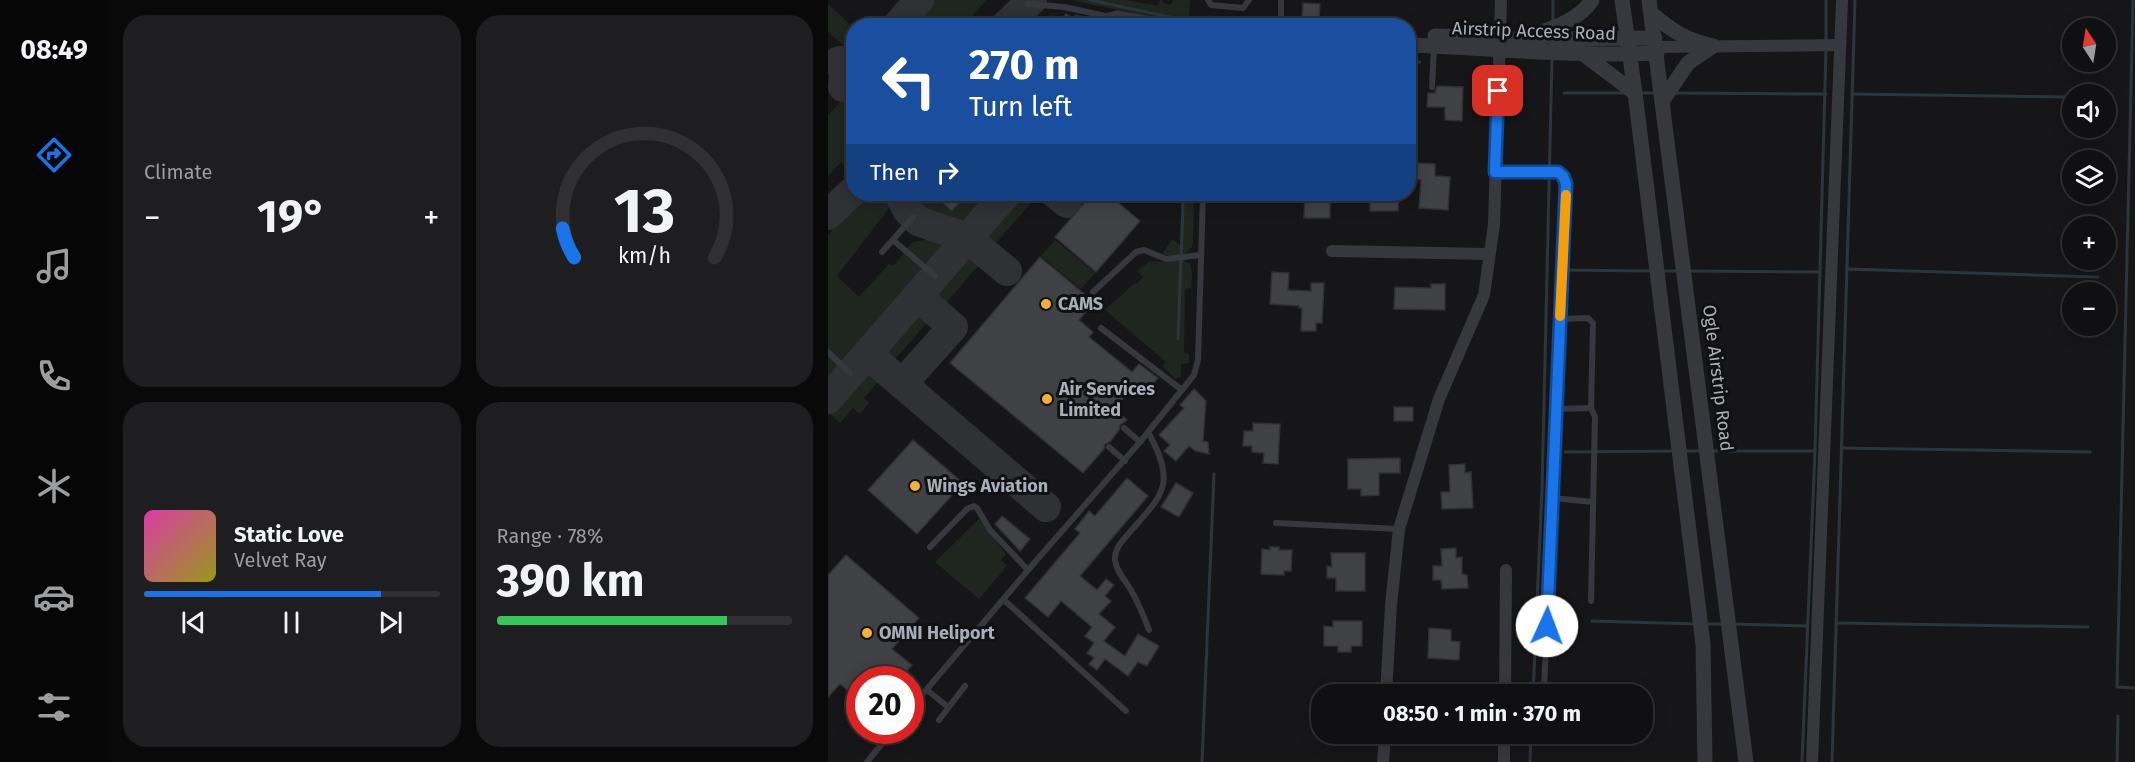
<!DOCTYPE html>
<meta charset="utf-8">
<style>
body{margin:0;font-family:"Fira Sans",sans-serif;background:#1e1e20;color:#f1f3f6;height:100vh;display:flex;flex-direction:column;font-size:22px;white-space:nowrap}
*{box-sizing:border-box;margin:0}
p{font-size:20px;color:#9c9d9f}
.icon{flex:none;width:33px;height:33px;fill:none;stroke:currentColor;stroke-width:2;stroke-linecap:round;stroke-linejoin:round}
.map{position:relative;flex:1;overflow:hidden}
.side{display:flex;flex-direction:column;gap:15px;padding:15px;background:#09090a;width:720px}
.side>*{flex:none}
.guide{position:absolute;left:18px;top:18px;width:570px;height:183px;border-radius:24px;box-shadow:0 3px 15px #0003,0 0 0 2px #303032;background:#1a4fa0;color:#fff;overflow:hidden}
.needle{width:39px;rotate:348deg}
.tools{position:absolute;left:1234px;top:18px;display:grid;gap:12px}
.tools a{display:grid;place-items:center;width:54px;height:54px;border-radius:50%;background:#101012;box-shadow:0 3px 15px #0003,0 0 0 2px #303032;font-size:30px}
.speed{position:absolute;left:18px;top:666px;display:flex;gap:12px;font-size:30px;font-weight:700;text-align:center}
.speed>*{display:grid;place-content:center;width:78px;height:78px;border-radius:50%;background:#101012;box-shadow:0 3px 15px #0003,0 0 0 2px #303032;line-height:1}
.speed .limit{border:9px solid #d22;background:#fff;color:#111}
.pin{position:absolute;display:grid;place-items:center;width:51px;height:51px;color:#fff;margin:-26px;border-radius:12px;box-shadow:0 3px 9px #0006}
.me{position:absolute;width:66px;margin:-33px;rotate:2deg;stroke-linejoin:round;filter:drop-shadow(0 0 4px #0008)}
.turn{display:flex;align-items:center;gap:21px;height:126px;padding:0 24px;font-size:27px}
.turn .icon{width:78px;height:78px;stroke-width:2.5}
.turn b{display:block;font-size:42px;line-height:51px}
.then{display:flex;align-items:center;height:57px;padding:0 24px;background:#0003;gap:12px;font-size:22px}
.big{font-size:45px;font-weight:700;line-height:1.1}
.side .widget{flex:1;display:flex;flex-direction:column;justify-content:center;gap:9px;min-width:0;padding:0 21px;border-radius:24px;background:#1e1e20}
.side .dial{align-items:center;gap:0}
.dial svg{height:156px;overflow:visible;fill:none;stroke:#303032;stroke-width:7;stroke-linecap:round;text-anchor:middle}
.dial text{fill:#f1f3f6;stroke:none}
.song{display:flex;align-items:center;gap:18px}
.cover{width:72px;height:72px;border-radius:9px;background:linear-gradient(135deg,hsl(320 70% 55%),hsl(60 70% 35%))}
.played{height:6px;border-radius:3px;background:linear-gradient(90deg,#1a73e8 80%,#303032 80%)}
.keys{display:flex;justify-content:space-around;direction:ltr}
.heat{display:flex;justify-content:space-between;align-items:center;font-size:33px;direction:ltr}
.charge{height:9px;border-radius:4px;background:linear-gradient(90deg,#34c759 78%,#303032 0)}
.side .tiles{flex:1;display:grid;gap:15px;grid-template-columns:repeat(2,1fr)}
.trip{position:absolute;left:483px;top:684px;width:342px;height:60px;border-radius:24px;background:#101012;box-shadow:0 3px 15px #0003,0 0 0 2px #303032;font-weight:700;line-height:60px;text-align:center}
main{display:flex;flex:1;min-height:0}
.menu{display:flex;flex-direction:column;width:108px;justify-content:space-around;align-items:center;background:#060607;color:#9c9d9f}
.menu .icon{width:42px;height:42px}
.menu .active{color:#1a73e8}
.menu b{font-size:27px;color:#f1f3f6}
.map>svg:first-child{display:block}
.green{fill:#1e261f}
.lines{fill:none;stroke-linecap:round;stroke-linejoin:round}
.stream{stroke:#2c353c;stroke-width:3}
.taxiway{stroke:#303135;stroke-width:30}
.building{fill:#404145;stroke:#303034;stroke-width:1.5}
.service{stroke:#37383d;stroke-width:6}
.minor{stroke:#37383d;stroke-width:12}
.tertiary{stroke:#37383d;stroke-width:15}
.route-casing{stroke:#114b97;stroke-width:15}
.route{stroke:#1a73e8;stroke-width:10}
.slow{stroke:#f59e0b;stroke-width:10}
.poi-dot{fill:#f2b134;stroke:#111113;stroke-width:2}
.labels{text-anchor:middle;stroke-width:6;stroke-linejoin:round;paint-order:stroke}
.street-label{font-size:18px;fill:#a8adb8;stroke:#111113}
.poi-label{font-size:18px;font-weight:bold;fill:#a8adb8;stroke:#111113;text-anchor:start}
</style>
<main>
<nav class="menu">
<b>08:49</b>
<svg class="icon active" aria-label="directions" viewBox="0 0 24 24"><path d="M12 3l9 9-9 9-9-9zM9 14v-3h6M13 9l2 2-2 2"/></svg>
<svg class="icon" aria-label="music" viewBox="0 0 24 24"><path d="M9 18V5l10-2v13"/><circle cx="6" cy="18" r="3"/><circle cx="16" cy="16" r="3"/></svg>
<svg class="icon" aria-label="phone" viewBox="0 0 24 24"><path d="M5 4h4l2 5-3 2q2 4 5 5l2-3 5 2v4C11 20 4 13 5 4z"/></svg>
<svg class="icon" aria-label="climate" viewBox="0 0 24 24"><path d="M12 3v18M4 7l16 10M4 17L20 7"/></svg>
<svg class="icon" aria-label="car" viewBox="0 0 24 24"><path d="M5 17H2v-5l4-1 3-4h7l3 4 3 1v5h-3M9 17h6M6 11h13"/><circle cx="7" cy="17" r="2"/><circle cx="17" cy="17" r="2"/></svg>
<svg class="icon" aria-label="filters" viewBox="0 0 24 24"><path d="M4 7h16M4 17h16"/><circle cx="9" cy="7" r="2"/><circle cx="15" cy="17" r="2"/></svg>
</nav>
<section class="side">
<div class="tiles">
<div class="widget"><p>Climate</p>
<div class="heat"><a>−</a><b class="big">19°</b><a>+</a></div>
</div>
<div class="widget dial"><svg viewBox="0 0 100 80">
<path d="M14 69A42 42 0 1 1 86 69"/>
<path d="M14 69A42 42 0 0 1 8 54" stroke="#1a73e8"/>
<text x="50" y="56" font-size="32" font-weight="700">13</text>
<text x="50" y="72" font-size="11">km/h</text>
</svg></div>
<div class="widget">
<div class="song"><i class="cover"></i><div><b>Static Love</b><p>Velvet Ray</p></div></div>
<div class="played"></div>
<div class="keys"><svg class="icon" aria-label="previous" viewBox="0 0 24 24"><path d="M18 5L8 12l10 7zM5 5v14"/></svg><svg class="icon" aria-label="pause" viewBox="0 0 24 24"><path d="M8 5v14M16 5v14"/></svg><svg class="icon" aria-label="next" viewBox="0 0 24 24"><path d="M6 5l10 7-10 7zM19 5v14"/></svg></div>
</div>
<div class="widget"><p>Range · 78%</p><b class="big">390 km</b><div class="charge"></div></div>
</div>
</section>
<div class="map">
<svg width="1307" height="762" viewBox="0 0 1307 762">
<rect width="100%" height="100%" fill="#161618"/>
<g class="green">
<path d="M101,0H158L136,25H79Z"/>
<path d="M243,0H299L330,6L332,0H335V3L343,5L345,0H362L361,25Z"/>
<path d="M0,4L25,27V49L16,46L0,32Z"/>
<path d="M25,93V173L13,162L0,176V115L15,99Z"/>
<path d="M35,194H52L65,203L9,276L31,297L61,264L65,266L85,242L113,237L121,242L122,247L0,389V235Z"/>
<path d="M89,194H168C161,201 141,229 132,230C123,232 118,224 111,220C100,214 79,212 89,194Z"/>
<path d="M185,194H206L209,196L167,244L160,246L151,238L150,232Z"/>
<path d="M353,194H366L365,245C359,256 345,258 334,254L344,239L353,246Z"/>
<path d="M227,240L267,273L253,289L213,256Z"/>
<path d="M134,252L150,266L118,303L115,305H107L100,296L102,289Z"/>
<path d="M355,260L362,264L364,274L363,288L357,289L356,353L361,354V363L353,364V377L347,379L335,366L337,361L277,310L307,283L309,284L315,277L309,271L322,261L335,262Z"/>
<path d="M87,310L92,311L98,315V324L67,359L63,361L56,359L52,353L54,346Z"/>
<path d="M39,364L54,377L36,398L41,403L32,414L25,408L12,423L0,412V409Z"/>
<path d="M151,519L178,554L173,560L179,566L151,599L107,562Z"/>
</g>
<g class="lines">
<g class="stream">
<path d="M262,0L360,21"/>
<path d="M1305,0L1289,687L1307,688"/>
<path d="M725,21V0"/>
<path d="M998,43V0"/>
<path d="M580,62H592"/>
<path d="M736,93H797"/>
<path d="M813,93H827"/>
<path d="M846,93L998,94"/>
<path d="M1024,94L1245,97"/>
<path d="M1019,269L1270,277"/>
<path d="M730,270L824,271"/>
<path d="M834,271H851"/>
<path d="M861,271L992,272"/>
<path d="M350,339L355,204"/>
<path d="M1013,448L1262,452"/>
<path d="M855,451H873"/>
<path d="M882,451H987"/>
<path d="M737,452L846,451"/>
<path d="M764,621L869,624"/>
<path d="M1008,623L1260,627"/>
<path d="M878,624H896"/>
<path d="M905,624L979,626"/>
<path d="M705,694L714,490L724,58"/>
<path d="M374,762L386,474"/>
<path d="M702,762L703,734"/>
<path d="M974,762L987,451L998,50"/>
<path d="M1004,762L1027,0"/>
<path d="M1289,762L1290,716"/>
</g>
<g class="taxiway">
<path d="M69,26L91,0"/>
<path d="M177,26L204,0"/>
<path d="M15,87L16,73L11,61H26"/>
<path d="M71,194L80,211L90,221L139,238L179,271"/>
<path d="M228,194L239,203"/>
<path d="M0,215L26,190"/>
<path d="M39,354L218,507"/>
<path d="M74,384L125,327L89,296"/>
<path d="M0,399L178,194"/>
</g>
</g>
<g class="building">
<path d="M475,3L492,4L491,19L474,18Z"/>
<path d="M238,14L245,18L248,15L256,17L266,26H214L223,16L230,22Z"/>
<path d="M609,86L635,87L634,121L617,120V107H599L600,93H607Z"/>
<path d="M588,163L607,164V176L622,177L620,210L591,208L593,180L588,179Z"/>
<path d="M104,194H139L124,211Z"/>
<path d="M264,194H280L312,221L268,272L227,237Z"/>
<path d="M477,194H502V218H476Z"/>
<path d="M542,194H571L570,211H542Z"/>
<path d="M212,257L266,302L251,320L265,332L261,337L304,372L311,364L330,378L316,394L306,386L286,409L299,420L292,425L291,430L282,442L277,444L276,449L255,473L122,363Z"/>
<path d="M444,272L461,273L460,290L483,291V283H496L494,323H488V331H473L474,308H471V306L442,304Z"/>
<path d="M603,284H617V310L566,309L567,287L603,288Z"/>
<path d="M366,389L378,401L375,441L380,442L381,454L368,451L361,446L348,461L336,451L342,445L331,435L356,408L352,405Z"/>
<rect x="566" y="407" width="19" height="14"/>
<path d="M425,423L452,424L450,464L435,463L436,453L424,452V446H415L416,431H425Z"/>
<path d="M85,440L135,483L89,534L40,490Z"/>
<path d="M572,458V473H551V495L533,496V489H520V459Z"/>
<path d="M637,464V473L643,472L645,508L614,509L613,492H622L621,465Z"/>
<path d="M299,478L320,496L252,576L269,590L278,579L286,585L277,596L283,601L271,614L287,627L276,641L297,656L310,634L331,646L319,666L310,662L300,676L277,659L269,670L261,664L266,658L259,653L266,643L257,636L264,627L233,601L220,617L197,598L252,533L247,529L261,511L267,516Z"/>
<path d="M348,483L365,493L351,517L333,507Z"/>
<path d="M174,516L202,539L192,551L167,524Z"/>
<path d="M442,547H451V550H464L463,571H456V575L433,574L434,549L442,550Z"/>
<path d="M628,548V558L634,557V574L639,575L640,588L614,589L613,580H605V566H614L613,549Z"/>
<path d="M503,553H537V591H508V578H499V566L504,567Z"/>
<path d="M18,555L91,618L64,649L84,665L71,680H32V701L12,684L0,697V575Z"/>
<path d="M505,621H534V646H523V652H510V646H496V626L505,627Z"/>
<path d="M601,628L623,630V641L632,642L631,660L600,658Z"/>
<path d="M495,686L534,687V694H495Z"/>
</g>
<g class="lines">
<g class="service">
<path d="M380,0L383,5L415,8L421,0"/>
<path d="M453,0V26"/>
<path d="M200,4L236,7L282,17"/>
<path d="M604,87L606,46"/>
<path d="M668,172H730L735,176L738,184L716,690L721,694"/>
<path d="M65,240L107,276"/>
<path d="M54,252L85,217"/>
<path d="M265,292L308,252L316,250L338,259L372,255"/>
<path d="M732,319L760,318L765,323L763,408L767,417L763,601"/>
<path d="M273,328L354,390"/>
<path d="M0,352L22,373"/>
<path d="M728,409L763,408"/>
<path d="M296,428L312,442"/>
<path d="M320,432C352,489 331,497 295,540C290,546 286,552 287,560C288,572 299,582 304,592C311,604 316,617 321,630"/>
<path d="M281,447L297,461"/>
<path d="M724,498L765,502"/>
<path d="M448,523L571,529"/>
<path d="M102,547L139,509L146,506L149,508L162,530L200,570"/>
<path d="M176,600L298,711"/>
<path d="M99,690L120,707"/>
<path d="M82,709L200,570L312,442L366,375L370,360L375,194"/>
<path d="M111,720L137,686"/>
<path d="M39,762L65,730"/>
</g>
<g class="minor">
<path d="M828,47L1012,45"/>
<path d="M504,251L661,254"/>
<path d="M558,694L563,605L571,529L611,399L656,295L666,224L673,0"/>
<path d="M677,694L678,570"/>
<path d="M555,762L557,734"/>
<path d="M676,762V734"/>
<path d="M984,762L1014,0"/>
</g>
<g class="tertiary">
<path d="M794,0L807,93L875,644L877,762"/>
<path d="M821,0L918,762"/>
<path d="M823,13C845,32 857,39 885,46"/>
<path d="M277,26L282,20L289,18L334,26"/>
<path d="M607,36L695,39L827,38"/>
<path d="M703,36C726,27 750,21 764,0"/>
<path d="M580,45C663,48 746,57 829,53"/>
<path d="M754,53L807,93"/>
<path d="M835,100L860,63L885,46"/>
</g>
</g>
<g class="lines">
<defs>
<path id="route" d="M670,91L667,172H730L735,176L738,184L719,626"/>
</defs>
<use href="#route" class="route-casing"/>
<use href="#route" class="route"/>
<path class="slow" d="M732,316L738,195"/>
</g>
<g class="poi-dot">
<circle cx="218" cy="304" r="6"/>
<circle cx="219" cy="399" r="6"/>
<circle cx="87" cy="486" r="6"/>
<circle cx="39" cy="633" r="6"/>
</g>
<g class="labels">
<g class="street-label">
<text transform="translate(706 31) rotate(2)" y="6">Airstrip Access Road</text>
<text transform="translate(890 378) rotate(83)" y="6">Ogle Airstrip Road</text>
</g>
<g class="poi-label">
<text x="230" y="310">CAMS</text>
<text x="231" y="395">Air Services<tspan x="231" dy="21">Limited</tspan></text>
<text x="99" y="492">Wings Aviation</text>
<text x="51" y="639">OMNI Heliport</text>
</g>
</g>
</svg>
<div class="tools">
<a><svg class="needle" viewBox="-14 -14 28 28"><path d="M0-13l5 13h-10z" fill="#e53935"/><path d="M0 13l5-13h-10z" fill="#9c9d9f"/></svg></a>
<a><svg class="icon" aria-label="sound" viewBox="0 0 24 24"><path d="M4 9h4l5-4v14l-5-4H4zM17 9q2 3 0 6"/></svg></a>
<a><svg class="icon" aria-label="layers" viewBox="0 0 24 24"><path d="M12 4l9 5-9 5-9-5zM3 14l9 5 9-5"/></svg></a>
<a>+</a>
<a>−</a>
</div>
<div class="speed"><div class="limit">20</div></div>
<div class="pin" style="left:670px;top:91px;background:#d93025"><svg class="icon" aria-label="arrive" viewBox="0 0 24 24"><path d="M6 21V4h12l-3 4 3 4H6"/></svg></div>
<svg class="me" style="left:719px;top:626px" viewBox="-20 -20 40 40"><circle r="19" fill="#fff"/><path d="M0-13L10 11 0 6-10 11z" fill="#1a73e8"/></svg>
<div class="trip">08:50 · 1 min · 370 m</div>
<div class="guide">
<div class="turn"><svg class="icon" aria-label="left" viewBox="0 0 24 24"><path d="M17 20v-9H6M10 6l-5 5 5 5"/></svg><div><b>270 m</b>Turn left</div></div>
<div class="then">Then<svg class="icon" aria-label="right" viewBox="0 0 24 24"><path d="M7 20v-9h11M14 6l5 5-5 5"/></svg></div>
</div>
</div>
</main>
